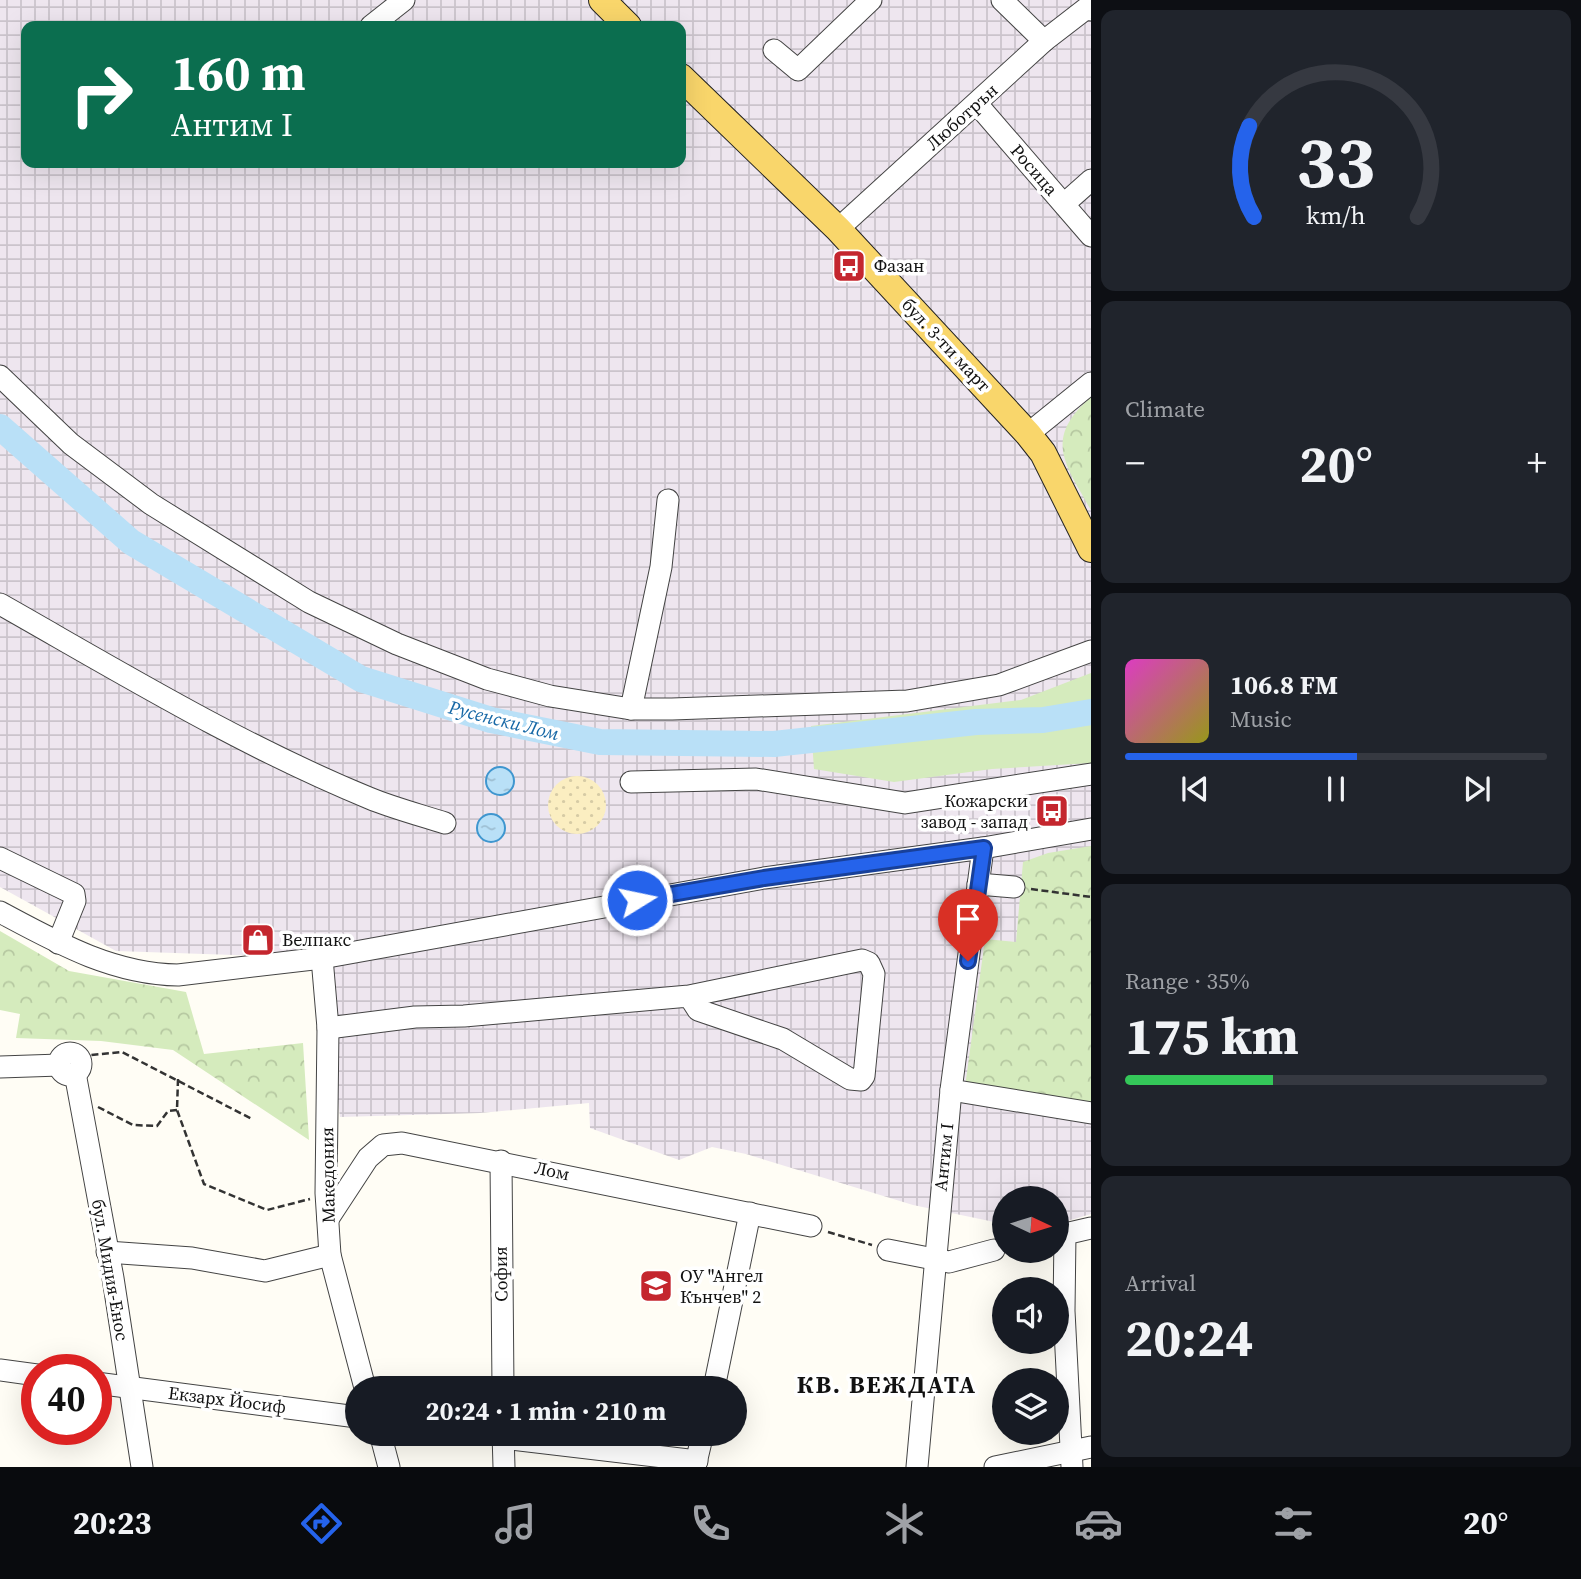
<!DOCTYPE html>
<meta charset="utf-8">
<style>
body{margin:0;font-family:"Source Serif 4",serif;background:#20242c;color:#f1f3f6;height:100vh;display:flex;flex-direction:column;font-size:26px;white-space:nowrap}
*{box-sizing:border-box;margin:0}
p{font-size:23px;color:#9ea1a6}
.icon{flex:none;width:38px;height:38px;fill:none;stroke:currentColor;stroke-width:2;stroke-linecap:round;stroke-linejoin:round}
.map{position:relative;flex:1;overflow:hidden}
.details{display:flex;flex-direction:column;gap:10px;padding:10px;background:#0d0f14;width:490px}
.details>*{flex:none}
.hud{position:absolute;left:21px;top:21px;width:665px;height:147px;border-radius:14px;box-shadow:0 7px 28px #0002;background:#0b6e4f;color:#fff;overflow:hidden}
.needle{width:46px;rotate:94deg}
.buttons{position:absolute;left:992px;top:1186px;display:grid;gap:14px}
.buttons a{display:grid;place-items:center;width:77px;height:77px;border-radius:50%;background:#171b24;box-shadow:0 7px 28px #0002;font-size:35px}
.speed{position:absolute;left:21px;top:1354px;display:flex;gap:14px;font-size:35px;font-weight:700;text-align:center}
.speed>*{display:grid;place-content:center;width:91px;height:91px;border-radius:50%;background:#171b24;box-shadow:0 7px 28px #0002;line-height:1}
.speed .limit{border:10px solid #d22;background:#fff;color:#111}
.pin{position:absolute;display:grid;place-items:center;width:60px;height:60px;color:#fff;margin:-72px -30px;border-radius:50% 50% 50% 0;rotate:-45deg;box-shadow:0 0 7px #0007}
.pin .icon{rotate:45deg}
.me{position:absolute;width:77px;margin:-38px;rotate:80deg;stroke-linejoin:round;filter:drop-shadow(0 0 5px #0008)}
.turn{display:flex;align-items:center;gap:24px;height:147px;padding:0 35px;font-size:32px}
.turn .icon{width:91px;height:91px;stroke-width:2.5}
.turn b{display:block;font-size:49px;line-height:60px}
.big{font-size:52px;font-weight:700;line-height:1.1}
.details .tile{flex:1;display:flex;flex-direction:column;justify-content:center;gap:10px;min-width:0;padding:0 24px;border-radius:14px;background:#20242c}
.details .dial{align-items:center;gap:0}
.dial svg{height:182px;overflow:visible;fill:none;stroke:#363941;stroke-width:7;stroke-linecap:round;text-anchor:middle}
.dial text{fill:#f1f3f6;stroke:none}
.song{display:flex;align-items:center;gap:21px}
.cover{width:84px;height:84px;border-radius:10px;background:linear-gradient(135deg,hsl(310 70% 55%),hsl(60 70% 35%))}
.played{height:7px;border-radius:4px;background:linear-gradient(90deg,#2563eb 55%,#363941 55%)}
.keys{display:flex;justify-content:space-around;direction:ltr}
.heat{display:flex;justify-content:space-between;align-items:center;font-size:38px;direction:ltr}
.charge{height:10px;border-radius:5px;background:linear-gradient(90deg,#34c759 35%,#363941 0)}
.trip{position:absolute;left:345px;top:1376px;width:402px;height:70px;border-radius:35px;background:#171b24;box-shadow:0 7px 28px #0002;font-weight:700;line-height:70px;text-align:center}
.dock{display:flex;height:112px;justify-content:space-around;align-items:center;background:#090b0e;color:#9ea1a6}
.dock .icon{width:49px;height:49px}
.dock .on{color:#2563eb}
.dock b{font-size:32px;color:#f1f3f6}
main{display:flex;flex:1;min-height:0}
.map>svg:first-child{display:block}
.industrial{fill:url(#industrial-grid);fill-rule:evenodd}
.grass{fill:#d5ebbd}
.sand{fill:url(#sand-dots)}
.park{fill:url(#park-crowns)}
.water{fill:url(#water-ripples);stroke:#3f96cf;stroke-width:2}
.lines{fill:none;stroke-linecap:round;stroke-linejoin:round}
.river{stroke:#b9e0f7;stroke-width:26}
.minor-casing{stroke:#444;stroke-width:23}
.major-casing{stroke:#222;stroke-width:28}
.path{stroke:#333;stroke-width:2.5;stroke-dasharray:7 3.5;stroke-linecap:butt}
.minor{stroke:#fff;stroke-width:21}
.major{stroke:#f9d66b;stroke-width:26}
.route-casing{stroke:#184099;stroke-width:18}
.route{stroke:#2563eb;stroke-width:12}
.labels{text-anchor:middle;stroke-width:7;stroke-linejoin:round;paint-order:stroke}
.street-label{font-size:18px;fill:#111;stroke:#fff}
.poi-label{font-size:18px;fill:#111;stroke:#fff;text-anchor:start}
.water-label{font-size:19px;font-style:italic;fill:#1768a6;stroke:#fff}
.district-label{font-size:24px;font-weight:bold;letter-spacing:2px;fill:#111;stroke:#fff}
</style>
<main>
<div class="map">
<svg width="1091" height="1467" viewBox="0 0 1091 1467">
<defs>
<pattern id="industrial-grid" width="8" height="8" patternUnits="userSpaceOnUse" patternTransform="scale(1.75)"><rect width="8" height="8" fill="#eee6ef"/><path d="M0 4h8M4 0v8" fill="none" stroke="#cbc4cc"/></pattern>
<pattern id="sand-dots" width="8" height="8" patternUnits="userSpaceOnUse" patternTransform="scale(1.75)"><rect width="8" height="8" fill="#fbeec1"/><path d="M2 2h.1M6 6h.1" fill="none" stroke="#d6cba5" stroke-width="1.8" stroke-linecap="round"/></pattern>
<pattern id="park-crowns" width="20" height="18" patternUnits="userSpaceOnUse" patternTransform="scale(1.75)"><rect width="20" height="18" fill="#d5ebbd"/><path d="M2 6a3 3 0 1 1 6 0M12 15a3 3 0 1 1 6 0" fill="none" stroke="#b6c8a1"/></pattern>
<pattern id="water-ripples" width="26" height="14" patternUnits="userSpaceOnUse" patternTransform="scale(1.75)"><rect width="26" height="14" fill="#b9e0f7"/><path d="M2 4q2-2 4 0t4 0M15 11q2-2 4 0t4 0" fill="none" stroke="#9ebfd3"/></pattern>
</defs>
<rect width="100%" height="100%" fill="#fffdf5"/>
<path class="industrial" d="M0,0H1091V1214L1057,1224V1199H1004V1224L913,1205L746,1154L712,1147L679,1160L590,1128L589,1103L480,1113L340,1117L321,958L116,951L0,887ZM26,26H681V163H26Z"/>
<path class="grass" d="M1091,673V763L992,769L894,782L814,769L811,726L1021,700Z"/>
<circle class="sand" cx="577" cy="805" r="29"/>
<g class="park">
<path d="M1091,397V510C1065,463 1043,439 1091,397Z"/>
<path d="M1091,846V1102L965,1087L985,939L1016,942L1023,862L1048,853Z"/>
<path d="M0,931L69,971L186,992L204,1054L303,1043L309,1140L173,1050L101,1041L16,1038L20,1014L0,1010Z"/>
</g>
<g class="water">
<circle cx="500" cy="781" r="14"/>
<circle cx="491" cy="828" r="14"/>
</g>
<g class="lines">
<path class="river" d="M0,427L131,542L361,679L491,720L600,742L774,744L976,722L1043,720L1091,712"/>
<defs>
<g id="minor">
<path d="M1002,0L1044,41"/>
<path d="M371,26L404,0"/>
<path d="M774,50L798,70L871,0"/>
<path d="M977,104L1091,236"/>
<path d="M1064,204L1091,180"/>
<path d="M838,229L1044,41L1088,7L1091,10"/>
<path d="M0,376L71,444L151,504L309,602L397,644L487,679L550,696L631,709H672L907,701L999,685L1091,651"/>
<path d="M1028,434L1091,383"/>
<path d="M0,604C120,672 240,745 369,798C393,808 420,815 445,823"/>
<path d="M631,709L661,567L668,500"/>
<path d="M631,782L756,779L905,803L1091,774"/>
<path d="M0,858L74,894L75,901L58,943"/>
<path d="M978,884L1014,887"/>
<path d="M0,912C56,942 112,974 178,975L322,958L764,878L983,848L1091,829"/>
<path d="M322,958L328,1028L326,1193L330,1255L365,1388"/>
<path d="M328,1028L415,1017L464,1016L689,996L862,960L869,963L874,974L864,1076L861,1080L850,1079L783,1039L698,1010L689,996"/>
<circle cx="70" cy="1064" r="11"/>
<path d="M0,1067L60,1065"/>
<path d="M75,1073L113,1278L142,1467"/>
<path d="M951,1090L1091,1113"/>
<path d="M501,1161L503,1388"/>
<path d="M328,1219L368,1158L383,1145L402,1143L811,1226"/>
<path d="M888,1250L949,1262L994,1250"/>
<path d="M107,1252L192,1258L265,1271L330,1255"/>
<path d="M0,1370L37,1375"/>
<path d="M96,1383L357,1417"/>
<path d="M714,1388L750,1213"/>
<path d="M380,1433L389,1467"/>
<path d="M503,1433L504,1467"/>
<path d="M503,1438L697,1461"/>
<path d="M695,1467L703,1433"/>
<path d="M917,1467L951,1090L983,848"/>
<path d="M995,1467L1091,1447"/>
<path d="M1072,1467L1064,1311L1065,1234L1091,1228"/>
</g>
<g id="major">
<path d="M602,0L628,26"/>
<path d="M681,77L838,229L1028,434L1043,453L1091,549"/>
</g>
</defs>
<use href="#minor" class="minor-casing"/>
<use href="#major" class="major-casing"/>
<g class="path">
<path d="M1031,889L1091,897"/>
<path d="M81,1056L122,1052L252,1119"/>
<path d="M178,1079L177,1110L204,1184L267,1210L310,1199"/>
<path d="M98,1107L133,1125L157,1126L168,1111L177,1110"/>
<path d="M828,1232L872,1245"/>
<path d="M1012,1253L1025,1251"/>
</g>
<use href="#minor" class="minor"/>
<use href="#major" class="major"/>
</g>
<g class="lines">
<defs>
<path id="route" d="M637,900L764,878L984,848L968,961"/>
</defs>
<use href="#route" class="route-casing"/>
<use href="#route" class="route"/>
</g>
<defs>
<symbol id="bus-square" viewBox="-11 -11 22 22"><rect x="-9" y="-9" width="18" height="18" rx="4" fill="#c4262e" stroke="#fff"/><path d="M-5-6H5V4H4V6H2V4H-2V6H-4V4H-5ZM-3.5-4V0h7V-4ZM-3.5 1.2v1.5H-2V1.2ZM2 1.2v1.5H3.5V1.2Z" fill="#fff"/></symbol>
<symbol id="shop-square" viewBox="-11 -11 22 22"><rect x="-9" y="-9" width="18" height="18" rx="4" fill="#c4262e" stroke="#fff"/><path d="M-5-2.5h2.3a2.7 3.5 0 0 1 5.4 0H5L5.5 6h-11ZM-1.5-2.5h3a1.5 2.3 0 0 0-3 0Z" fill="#fff"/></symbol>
<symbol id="school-square" viewBox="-11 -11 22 22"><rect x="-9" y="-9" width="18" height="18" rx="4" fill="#c4262e" stroke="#fff"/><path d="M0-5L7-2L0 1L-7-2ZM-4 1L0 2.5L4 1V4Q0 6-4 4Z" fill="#fff"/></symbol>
</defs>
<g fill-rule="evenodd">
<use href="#bus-square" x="830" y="247" width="38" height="38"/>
<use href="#bus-square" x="1033" y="792" width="38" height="38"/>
<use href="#shop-square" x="239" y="921" width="38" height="38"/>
<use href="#school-square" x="637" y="1267" width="38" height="38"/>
</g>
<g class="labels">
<g class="street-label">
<text transform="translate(962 117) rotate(-42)" y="6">Люботрън</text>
<text transform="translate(1034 170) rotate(49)" y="6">Росица</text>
<text transform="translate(946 345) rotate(47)" y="6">бул. 3-ти март</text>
<text transform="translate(944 1157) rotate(-84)" y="6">Антим I</text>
<text transform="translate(552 1171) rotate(12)" y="6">Лом</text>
<text transform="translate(328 1175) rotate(-91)" y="6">Македония</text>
<text transform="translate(110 1270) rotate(80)" y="6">бул. Мидия-Енос</text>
<text transform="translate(501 1274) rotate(-91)" y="6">София</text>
<text transform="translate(227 1400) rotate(7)" y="6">Екзарх Йосиф</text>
</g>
<g class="poi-label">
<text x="874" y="272">Фазан</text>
<text x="1028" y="807" text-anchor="end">Кожарски<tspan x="1028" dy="21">завод - запад</tspan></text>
<text x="282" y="946">Велпакс</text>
<text x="680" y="1282">ОУ ''Ангел<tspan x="680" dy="21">Кънчев'' 2</tspan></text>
</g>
<g class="water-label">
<text transform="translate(504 720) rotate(14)" y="7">Русенски Лом</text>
</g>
<g class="district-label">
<text x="887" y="1393">КВ. ВЕЖДАТА</text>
</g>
</g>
</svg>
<div class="buttons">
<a><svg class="needle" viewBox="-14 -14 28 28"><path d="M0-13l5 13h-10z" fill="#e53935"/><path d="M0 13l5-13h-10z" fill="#9ea1a6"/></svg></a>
<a><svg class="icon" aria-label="sound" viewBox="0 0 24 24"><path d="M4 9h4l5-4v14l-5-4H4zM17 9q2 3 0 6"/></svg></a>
<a><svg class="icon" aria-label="layers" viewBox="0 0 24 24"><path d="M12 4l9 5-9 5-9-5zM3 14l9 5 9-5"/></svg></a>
</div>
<div class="speed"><div class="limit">40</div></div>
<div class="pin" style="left:968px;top:961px;background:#d93025"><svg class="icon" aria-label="arrive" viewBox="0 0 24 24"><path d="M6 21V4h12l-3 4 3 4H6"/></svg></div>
<svg class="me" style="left:637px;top:900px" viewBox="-20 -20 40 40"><circle r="17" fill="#2563eb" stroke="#fff" stroke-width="3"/><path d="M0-11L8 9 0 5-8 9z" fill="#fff"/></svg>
<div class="trip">20:24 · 1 min · 210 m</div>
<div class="hud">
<div class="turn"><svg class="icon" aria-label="right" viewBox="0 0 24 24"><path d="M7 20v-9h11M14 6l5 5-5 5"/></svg><div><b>160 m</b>Антим I</div></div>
</div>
</div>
<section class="details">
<div class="tile dial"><svg viewBox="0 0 100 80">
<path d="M14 69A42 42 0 1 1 86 69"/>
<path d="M14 69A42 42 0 0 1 12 29" stroke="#2563eb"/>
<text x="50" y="56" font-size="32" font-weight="700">33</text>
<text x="50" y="72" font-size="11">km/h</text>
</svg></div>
<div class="tile"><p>Climate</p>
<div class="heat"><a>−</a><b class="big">20°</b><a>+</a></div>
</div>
<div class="tile">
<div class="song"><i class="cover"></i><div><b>106.8 FM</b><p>Music</p></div></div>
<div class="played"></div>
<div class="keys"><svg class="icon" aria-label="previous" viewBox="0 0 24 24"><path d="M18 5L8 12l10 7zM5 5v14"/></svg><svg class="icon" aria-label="pause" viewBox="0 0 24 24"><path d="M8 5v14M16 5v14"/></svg><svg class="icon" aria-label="next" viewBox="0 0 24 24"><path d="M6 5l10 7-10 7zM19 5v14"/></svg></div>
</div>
<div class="tile"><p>Range · 35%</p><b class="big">175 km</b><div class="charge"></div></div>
<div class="tile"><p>Arrival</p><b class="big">20:24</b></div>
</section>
</main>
<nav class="dock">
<b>20:23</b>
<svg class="icon on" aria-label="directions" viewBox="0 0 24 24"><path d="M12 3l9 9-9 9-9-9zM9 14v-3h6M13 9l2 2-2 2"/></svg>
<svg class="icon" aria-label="music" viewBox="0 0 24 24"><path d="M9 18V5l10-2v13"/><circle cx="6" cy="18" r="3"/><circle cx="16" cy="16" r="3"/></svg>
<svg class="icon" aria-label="phone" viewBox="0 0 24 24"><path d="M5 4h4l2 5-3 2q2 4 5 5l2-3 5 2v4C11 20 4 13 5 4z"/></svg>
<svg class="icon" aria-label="climate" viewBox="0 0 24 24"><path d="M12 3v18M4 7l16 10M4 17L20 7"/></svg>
<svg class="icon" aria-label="car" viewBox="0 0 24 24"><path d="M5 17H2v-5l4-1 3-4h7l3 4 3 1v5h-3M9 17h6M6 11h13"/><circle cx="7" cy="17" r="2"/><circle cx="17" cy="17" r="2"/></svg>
<svg class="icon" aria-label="filters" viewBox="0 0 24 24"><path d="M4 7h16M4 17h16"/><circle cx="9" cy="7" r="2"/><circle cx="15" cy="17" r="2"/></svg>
<b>20°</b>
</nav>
